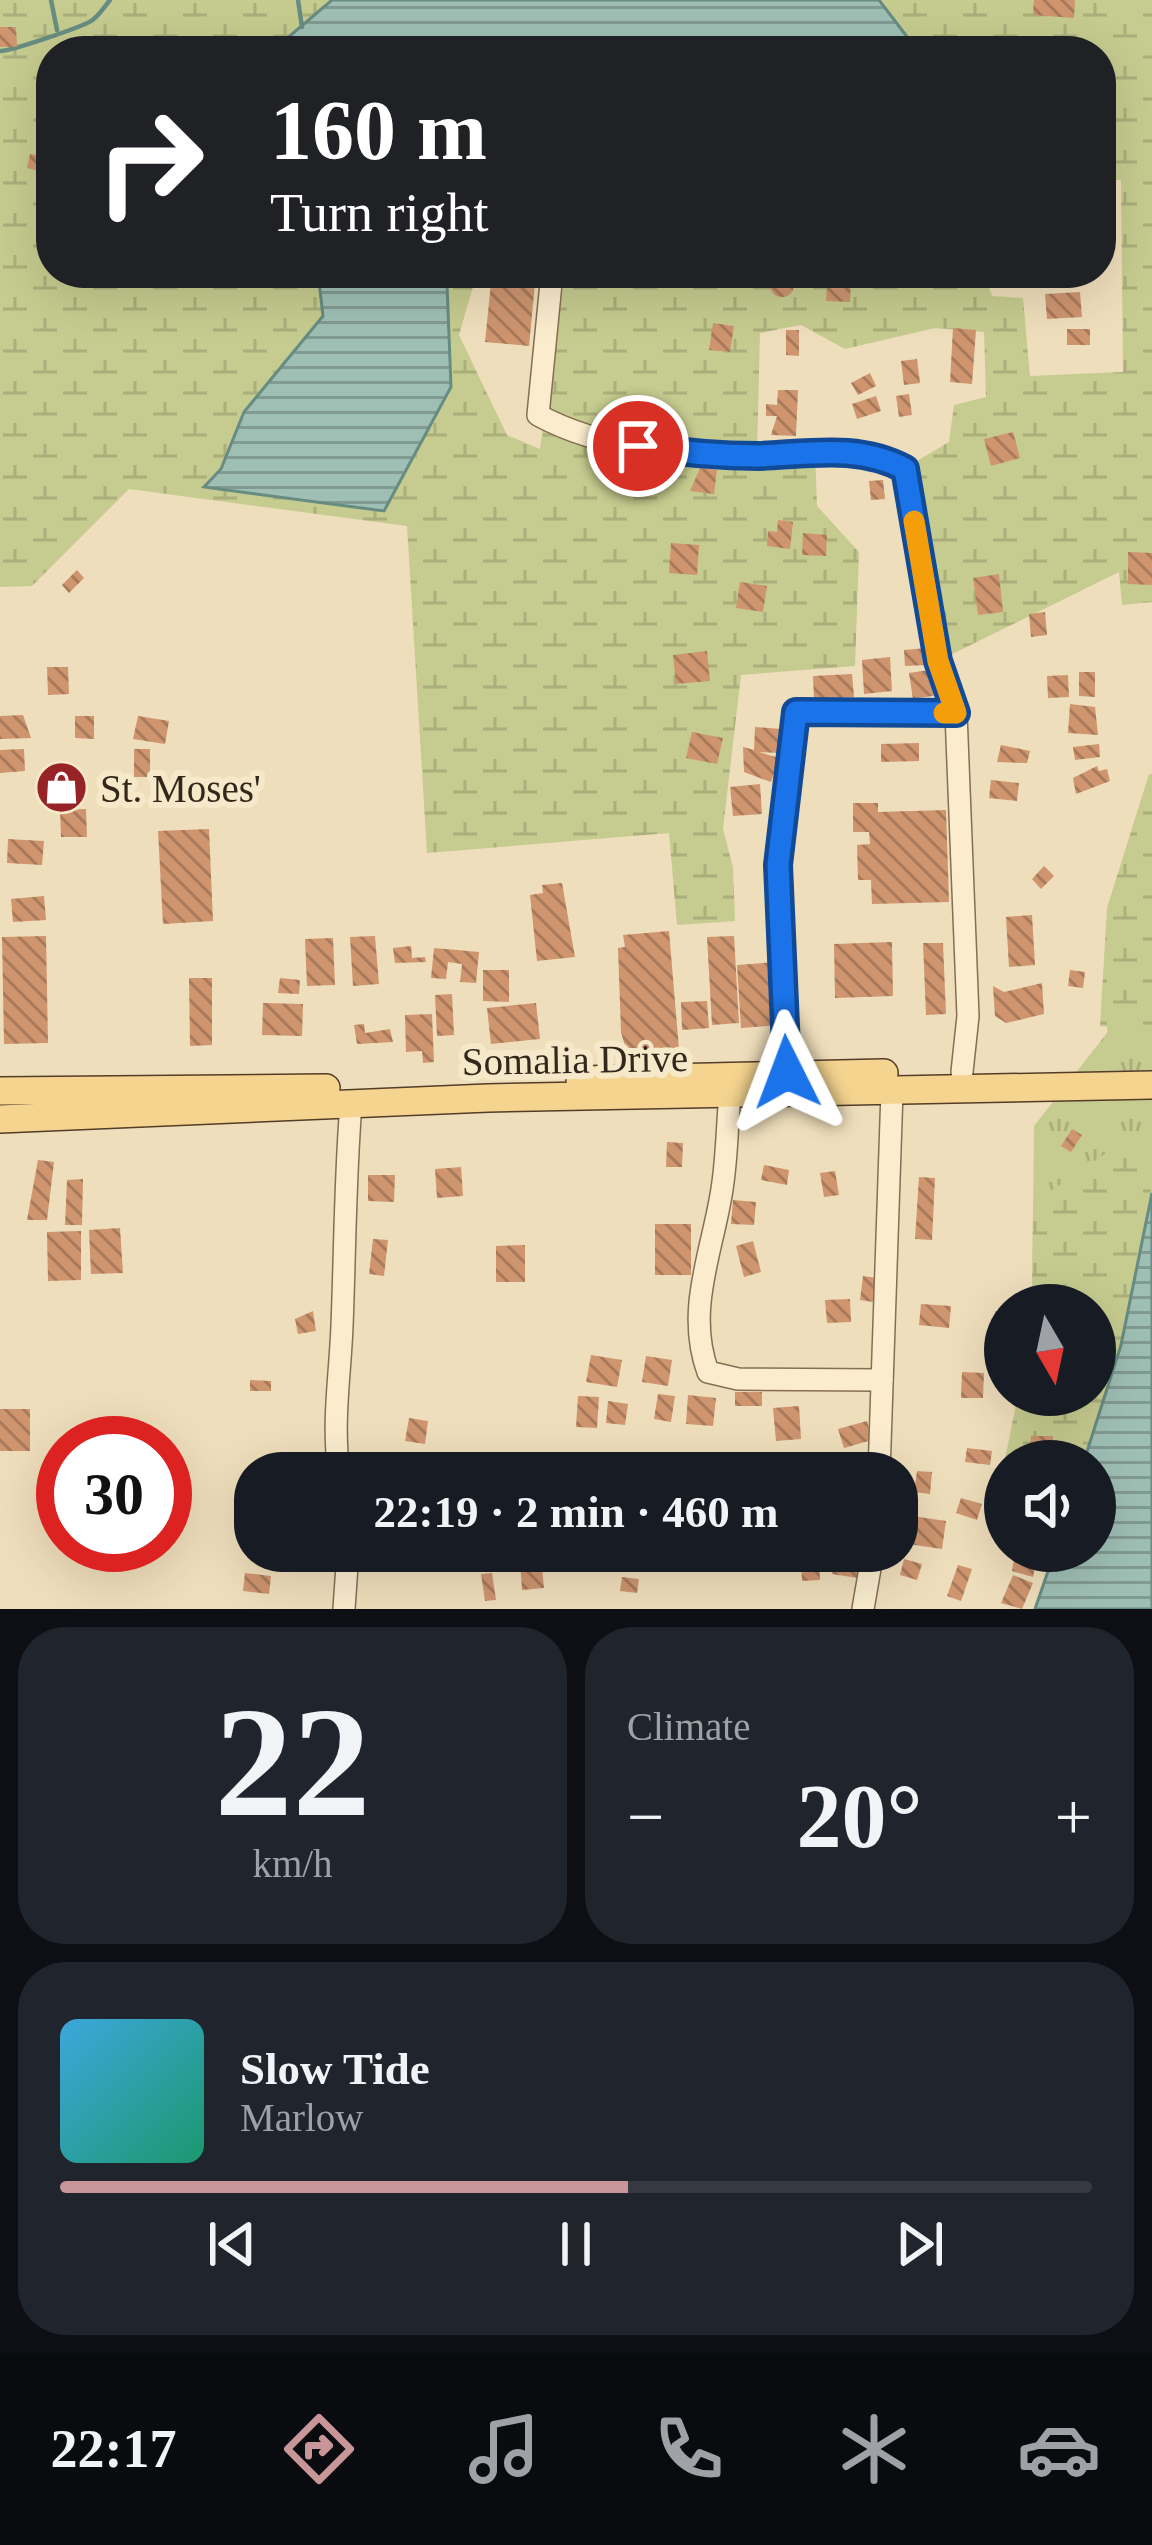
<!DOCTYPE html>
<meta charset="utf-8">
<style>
body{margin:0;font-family:Georgia,serif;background:#20242c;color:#f1f3f6;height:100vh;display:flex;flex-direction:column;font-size:45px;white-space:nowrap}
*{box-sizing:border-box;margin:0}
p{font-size:39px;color:#9ea1a6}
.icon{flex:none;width:66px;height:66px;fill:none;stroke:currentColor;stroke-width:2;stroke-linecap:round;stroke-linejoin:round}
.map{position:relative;height:1609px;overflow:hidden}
.side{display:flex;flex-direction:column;gap:18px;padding:18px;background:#0d0f14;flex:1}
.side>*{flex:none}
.top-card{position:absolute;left:36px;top:36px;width:1080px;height:252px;border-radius:48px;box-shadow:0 12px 48px #0002;background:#202124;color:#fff;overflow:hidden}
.needle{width:78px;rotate:171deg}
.controls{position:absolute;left:984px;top:1284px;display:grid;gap:24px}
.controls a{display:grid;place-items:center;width:132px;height:132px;border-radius:50%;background:#171b24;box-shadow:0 12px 48px #0002;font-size:60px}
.speed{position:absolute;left:36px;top:1416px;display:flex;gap:24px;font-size:60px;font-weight:700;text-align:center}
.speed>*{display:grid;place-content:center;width:156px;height:156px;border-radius:50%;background:#171b24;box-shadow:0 12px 48px #0002;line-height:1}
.speed .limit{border:18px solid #d22;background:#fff;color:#111}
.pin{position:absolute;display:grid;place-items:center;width:102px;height:102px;color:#fff;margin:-51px;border:6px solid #fff;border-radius:50%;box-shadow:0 3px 12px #0007}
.me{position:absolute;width:132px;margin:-66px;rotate:357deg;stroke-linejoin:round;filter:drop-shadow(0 0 9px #0008)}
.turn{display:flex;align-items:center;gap:42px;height:252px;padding:0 36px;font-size:54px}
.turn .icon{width:156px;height:156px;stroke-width:2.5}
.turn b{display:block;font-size:84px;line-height:102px}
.big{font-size:90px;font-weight:700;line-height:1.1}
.side .widget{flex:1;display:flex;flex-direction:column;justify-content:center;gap:18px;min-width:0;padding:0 42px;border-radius:48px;background:#20242c}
.side .dial{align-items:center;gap:0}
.dial b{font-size:156px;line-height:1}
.song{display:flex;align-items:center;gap:36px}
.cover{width:144px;height:144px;border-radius:18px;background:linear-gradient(135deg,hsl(200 70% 55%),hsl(160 70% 35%))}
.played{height:12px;border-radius:6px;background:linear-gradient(90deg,#c89598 55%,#363941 55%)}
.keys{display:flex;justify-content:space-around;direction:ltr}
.heat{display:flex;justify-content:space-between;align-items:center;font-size:66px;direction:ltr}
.side .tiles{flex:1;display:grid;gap:18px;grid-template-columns:1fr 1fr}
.widget:last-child{grid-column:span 2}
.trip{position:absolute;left:234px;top:1452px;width:684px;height:120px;border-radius:48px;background:#171b24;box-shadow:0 12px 48px #0002;font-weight:700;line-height:120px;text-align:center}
.tabs{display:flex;height:192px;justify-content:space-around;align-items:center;background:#090b0e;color:#9ea1a6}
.tabs .icon{width:84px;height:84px}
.tabs .current{color:#c89598}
.tabs b{font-size:54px;color:#f1f3f6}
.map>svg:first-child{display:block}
.grass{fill:url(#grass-tufts)}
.wetland{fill:url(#wetland-marsh)}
.water{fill:url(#water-rules);stroke:#678c82;stroke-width:3}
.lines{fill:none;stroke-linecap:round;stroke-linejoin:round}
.stream{stroke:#678c82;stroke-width:4.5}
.building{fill:url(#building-back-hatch)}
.minor-casing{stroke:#866e54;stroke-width:24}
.major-casing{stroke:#533c29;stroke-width:30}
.minor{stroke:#faeccd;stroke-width:21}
.major{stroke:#f5d48f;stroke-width:27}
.route-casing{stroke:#114b97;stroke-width:30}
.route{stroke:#1a73e8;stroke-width:21}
.slow{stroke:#f59e0b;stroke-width:21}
.labels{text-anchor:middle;stroke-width:12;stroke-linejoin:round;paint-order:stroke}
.poi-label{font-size:39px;fill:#34261a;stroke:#f6e9ca;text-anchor:start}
.street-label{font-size:39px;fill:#34261a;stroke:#f6e9ca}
</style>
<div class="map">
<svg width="1152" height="1609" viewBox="0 0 1152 1609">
<defs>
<pattern id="grass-tufts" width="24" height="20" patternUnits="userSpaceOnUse" patternTransform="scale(3)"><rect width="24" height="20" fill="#c6cc8f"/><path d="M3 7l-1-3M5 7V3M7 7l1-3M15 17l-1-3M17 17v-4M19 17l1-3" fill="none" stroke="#abaf7b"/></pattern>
<pattern id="wetland-marsh" width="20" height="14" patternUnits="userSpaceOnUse" patternTransform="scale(3)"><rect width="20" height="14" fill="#c6cc8f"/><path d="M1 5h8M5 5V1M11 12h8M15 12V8" fill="none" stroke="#abaf7b"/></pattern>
<pattern id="water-rules" width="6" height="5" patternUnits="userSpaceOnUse" patternTransform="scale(3)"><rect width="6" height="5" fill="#9fbfb5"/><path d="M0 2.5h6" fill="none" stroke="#829b92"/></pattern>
<pattern id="building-back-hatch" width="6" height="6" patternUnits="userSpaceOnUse" patternTransform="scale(3)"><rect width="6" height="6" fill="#ce956f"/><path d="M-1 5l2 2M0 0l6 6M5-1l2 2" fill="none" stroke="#a8795a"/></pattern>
</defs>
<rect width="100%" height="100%" fill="#efdebb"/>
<path class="grass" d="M1152,843V1193L1095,1305H1032L1034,1126L1107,1033L1111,962Z"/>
<g class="wetland">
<path d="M0,0H332L272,51H51V273H318L323,316L244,412L221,470L447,285L425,273H477L459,335L507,435L540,449L564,282L579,273H984L992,296L1023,298L1030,376L1123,372L1121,180H1101V51H918L879,0H1152V602L1122,605L1119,572L938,661L905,468L949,442L954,405L986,397L984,332L935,328L845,349L801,325L760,333L757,455L815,451L817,506L859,552L855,666L741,675L723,829L733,867L735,921L677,925L669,833L427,853L407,526L129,489L32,586L0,587Z"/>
<path d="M1149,774H1152V1032L1100,1026L1107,908Z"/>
<path d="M1109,1151L1152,1159C1152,1261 1115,1365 1084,1461L1005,1459L1018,1395H1095V1305H1032L1033,1203Z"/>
</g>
<g class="water">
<path d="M332,0H879L918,51H272Z"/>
<path d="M318,273H425L447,284L451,387L384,511L204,487L221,469L244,412L323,316Z"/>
<path d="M1152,1193V1609H1035L1055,1551H1095V1461H1084L1121,1345Z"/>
</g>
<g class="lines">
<g class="stream">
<path d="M51,0L57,30"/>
<path d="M298,0L302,27"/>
<path d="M0,51C8,52 82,27 91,21C98,17 105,6 110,0"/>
</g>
</g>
<g class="building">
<path d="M1034,0H1075L1074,18L1033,15Z"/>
<path d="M0,27H16L17,47H0Z"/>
<path d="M30,154L51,158V174L27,168Z"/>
<path d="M492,273H536L529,346L485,342Z"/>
<path d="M1046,273H1068L1067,288L1045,287Z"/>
<circle cx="782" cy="285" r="12"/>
<path d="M836,274L851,275L850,302L826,301L827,285L835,286Z"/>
<path d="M1080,292L1082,317L1047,319L1045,294Z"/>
<path d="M713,323L734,326L730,352L709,350Z"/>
<path d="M953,328L976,330L972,384L950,382Z"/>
<rect x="1067" y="329" width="23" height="16"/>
<path d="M786,330H799V356L786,355Z"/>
<path d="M917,359L920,383L904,385L901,361Z"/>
<path d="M870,373L876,386L858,395L851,383Z"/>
<path d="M778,390H798L796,436L771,435L777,416H766V404L777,405Z"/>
<path d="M909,394L912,415L899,417L896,396Z"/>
<path d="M876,396L881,411L857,419L852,404Z"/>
<path d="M1013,432L1020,458L991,466L984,439Z"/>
<path d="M700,468L717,470L714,494L690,491Z"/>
<path d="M883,480L885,499L871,500L869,481Z"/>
<path d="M778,520L793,522L790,549L767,546L768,531L777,532Z"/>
<path d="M803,533L827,535L826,556L802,555Z"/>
<path d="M671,543L699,545L697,575L669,573Z"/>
<path d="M1128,552L1152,553V585L1128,584Z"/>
<path d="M77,570L84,578L69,593L62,585Z"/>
<path d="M999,574L1003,612L978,615L973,578Z"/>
<path d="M740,582L767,586L763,612L736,608Z"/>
<path d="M1045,612L1047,635L1031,637L1029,614Z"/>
<path d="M927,648L928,665L905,666L904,650Z"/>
<path d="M707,651L710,681L676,684L673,655Z"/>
<path d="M890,657L892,691L864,694L862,660Z"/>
<path d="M47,667H68L69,694L48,695Z"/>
<path d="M935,669L939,695L913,699L909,673Z"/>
<path d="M1079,672H1095V697L1079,696Z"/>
<path d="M852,674L854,697L814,699L813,676Z"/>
<path d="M1068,675L1069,697L1048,698L1047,676Z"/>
<path d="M1070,704L1095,707L1098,735L1068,733Z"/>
<path d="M23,715L31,738L0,739V716Z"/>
<path d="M75,716H94V739L75,738Z"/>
<path d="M138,716L169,721L165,744L133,739Z"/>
<path d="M755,727L782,729L780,753L759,752L779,758L771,782L744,772L743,747L754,750Z"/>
<path d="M692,732L723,738L717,764L686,758Z"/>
<path d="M919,743V761L881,762V744Z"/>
<path d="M1099,744L1100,757L1075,760L1073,747Z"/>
<path d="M1001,745L1030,751L1027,763L997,762Z"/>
<path d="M24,749L25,771L0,773V750Z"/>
<rect x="134" y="749" width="16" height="28"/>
<path d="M1097,766L1099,771L1107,769L1110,781L1076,794L1073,778Z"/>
<path d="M991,780L1019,783L1017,801L989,798Z"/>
<path d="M760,784L762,814L733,816L730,787Z"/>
<path d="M853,803H878V812L946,810L949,902L872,904L871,880H858L857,845L870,844L869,832H853Z"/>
<path d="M86,809L87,837H61L60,810Z"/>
<path d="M209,829L213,921L163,924L158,831Z"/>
<path d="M8,839L44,841L42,865L7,863Z"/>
<path d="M1044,866L1054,876L1041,889L1032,879Z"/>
<path d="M562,883L575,957L537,961L530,895L543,893L542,885Z"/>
<path d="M44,896L46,920L13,922L11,899Z"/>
<path d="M1032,915L1035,965L1009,967L1006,917Z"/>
<path d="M669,931L680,1061L641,1064L640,1052L627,1053L621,1032L618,948L625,947L623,935Z"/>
<path d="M46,936L48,1043L4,1044L2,937Z"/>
<path d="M375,936L379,984L353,986L350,937Z"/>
<path d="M734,936L739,1023L712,1025L707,937Z"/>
<path d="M333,938L335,985L307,986L305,939Z"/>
<path d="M892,942L893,996L835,998L834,944Z"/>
<path d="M923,943H943L946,1014L926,1015Z"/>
<path d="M411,946L412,958L425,957L426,962L395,963L393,948Z"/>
<path d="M434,948L479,952L476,983L460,982L462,964L448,962L446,979L431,978Z"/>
<path d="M776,962L780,1025L741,1028L737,965Z"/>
<path d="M483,970H509V1002L483,1001Z"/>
<path d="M1070,970L1085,972L1083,988L1068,986Z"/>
<path d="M189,978H212V1045L190,1046Z"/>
<path d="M280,978L300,980L299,994L278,993Z"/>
<path d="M1042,983L1044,1014L1006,1023L995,1016L993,986L1004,992Z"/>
<path d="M452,994L454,1035L437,1036L435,995Z"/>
<path d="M707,1001L709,1028L682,1030L681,1002Z"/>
<path d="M263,1003L303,1004L302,1036L262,1035Z"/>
<path d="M536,1003L540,1039L491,1044L487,1008Z"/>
<path d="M432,1014L434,1062L423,1063L422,1051L406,1052L405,1015Z"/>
<path d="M364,1024L365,1033L390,1029L393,1042L357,1044L354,1025Z"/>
<path d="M1072,1129L1082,1135L1071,1152L1061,1146Z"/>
<path d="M667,1142L683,1143L682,1167H666Z"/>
<path d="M38,1160L54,1162L47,1220H27Z"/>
<path d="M764,1165L789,1170L787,1185L761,1180Z"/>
<path d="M461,1167L463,1196L437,1198L435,1169Z"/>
<path d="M835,1171L839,1195L824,1197L820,1173Z"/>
<path d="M368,1175H395L394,1202L368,1201Z"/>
<path d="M919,1177L935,1178L932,1240L915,1239Z"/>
<path d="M83,1179L82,1225H65L67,1180Z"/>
<path d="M733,1200L756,1202L754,1225L731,1224Z"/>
<rect x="655" y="1224" width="36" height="51"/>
<path d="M120,1228L123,1273L91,1274L89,1230Z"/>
<path d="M81,1231V1280L48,1281L47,1232Z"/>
<path d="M373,1239L388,1240L384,1276L369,1274Z"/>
<path d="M753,1241L761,1272L744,1277L736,1246Z"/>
<path d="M525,1245V1282H496V1246Z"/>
<path d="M863,1276L884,1279L880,1303L860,1300Z"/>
<path d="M850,1299L851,1322L827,1323L825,1300Z"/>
<path d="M921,1304L951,1306L949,1328L919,1325Z"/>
<path d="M313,1311L316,1331L298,1334L295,1319Z"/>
<path d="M995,1311L1005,1312V1337H994Z"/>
<path d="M591,1355L622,1360L617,1387L586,1382Z"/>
<path d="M646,1356L672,1360L668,1386L642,1382Z"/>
<path d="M962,1372L984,1373L983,1398H961Z"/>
<path d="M250,1380L271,1381V1391H250Z"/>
<rect x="735" y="1392" width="27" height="14"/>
<path d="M658,1394L675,1396L671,1422L654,1419Z"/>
<path d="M688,1395L716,1398L713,1426L686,1424Z"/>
<path d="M578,1396L599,1397L597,1428L576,1427Z"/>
<path d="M608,1401L628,1404L625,1425L606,1423Z"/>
<path d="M799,1406L801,1439L776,1441L773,1408Z"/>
<rect x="0" y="1409" width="30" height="42"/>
<path d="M409,1418L428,1421L425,1444L405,1441Z"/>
<path d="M867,1421L872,1440L844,1448L838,1429Z"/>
<path d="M1031,1436H1053V1457H1030Z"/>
<path d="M967,1448L992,1451L990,1465L965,1462Z"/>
<path d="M723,1455L727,1473H706L703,1460Z"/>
<path d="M601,1456V1473H569L568,1457Z"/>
<path d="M478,1457L493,1458L491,1473H476Z"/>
<path d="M554,1457L556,1473H538L537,1460Z"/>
<path d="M865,1462L866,1473H843L842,1464Z"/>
<path d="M917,1471L932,1472L930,1494L914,1492Z"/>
<path d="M961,1498L982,1504L977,1520L956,1513Z"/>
<path d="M912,1516L946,1521L942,1549L908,1544Z"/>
<path d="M835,1551L861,1555L858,1578L832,1574Z"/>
<path d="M1015,1553L1037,1558L1033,1577L1012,1571Z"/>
<path d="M541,1558L544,1588L522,1590L520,1560Z"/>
<path d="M819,1558L820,1580L802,1581L801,1559Z"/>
<path d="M904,1559L922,1564L917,1580L900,1575Z"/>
<path d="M958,1565L972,1569L961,1601L947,1596Z"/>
<path d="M245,1573L271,1576L269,1594L243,1591Z"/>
<path d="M492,1573L496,1600L485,1601L481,1574Z"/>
<path d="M1013,1575L1033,1583L1022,1609L1001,1603Z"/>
<path d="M622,1577L639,1579L637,1593L620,1591Z"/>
</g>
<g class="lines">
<defs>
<g id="minor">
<path d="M552,273L538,415C602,450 685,456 758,456C809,455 858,444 905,468L938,661L956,713L968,1016L962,1072"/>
<path d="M787,1072L778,865L796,712L956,713"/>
<path d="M730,1095C727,1126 727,1158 722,1189C713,1250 685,1310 708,1372L738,1379L882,1380"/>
<path d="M339,1473C332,1422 340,1377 342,1326C345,1251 345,1178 351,1104"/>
<path d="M879,1473L892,1091"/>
<path d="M344,1609L348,1551"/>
<path d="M863,1609L873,1551"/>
</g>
<g id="major">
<path d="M580,1080L884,1073"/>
<path d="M0,1091L326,1088"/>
<path d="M0,1119L488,1098L1152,1085"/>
</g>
</defs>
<use href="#minor" class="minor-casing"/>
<use href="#major" class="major-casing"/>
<use href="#minor" class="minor"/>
<use href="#major" class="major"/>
</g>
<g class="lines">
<defs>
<path id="route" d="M638,446C677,452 719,456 759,456C809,454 859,444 905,469L938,661L956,713L796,712L778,865L787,1072"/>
</defs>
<use href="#route" class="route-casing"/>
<use href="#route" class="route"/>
<path class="slow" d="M914,521L938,661L956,713H944"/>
</g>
<defs>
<symbol id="shop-disc" viewBox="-11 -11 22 22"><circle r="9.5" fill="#962326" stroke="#f6e9ca"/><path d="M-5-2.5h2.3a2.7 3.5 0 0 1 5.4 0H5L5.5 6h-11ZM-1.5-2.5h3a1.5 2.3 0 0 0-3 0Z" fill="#fff"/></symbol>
</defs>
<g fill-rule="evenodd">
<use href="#shop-disc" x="32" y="758" width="59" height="59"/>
</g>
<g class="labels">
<g class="poi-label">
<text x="100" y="802">St. Moses'</text>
</g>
<g class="street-label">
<text transform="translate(575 1059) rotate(-1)" y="14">Somalia Drive</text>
</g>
</g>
</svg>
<div class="controls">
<a><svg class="needle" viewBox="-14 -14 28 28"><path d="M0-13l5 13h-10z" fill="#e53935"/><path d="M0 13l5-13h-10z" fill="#9ea1a6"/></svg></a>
<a><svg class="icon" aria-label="sound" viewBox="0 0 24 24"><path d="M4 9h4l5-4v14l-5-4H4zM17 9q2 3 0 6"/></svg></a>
</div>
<div class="speed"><div class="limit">30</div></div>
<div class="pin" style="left:638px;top:446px;background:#d93025"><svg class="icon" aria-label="arrive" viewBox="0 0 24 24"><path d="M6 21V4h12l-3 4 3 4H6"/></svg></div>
<svg class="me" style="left:787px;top:1072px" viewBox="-20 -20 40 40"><path d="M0-17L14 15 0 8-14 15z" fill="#1a73e8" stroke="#fff" stroke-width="4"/></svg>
<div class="trip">22:19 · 2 min · 460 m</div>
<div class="top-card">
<div class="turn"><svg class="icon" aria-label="right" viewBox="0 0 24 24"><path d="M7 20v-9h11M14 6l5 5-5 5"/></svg><div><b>160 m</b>Turn right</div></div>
</div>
</div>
<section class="side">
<div class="tiles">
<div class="widget dial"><b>22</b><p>km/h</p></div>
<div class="widget"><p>Climate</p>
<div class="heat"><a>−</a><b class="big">20°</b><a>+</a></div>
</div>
<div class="widget">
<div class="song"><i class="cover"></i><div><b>Slow Tide</b><p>Marlow</p></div></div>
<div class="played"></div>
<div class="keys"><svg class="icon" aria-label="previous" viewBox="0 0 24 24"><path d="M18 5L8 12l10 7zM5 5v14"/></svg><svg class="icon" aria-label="pause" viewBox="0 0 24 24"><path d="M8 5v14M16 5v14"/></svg><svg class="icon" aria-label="next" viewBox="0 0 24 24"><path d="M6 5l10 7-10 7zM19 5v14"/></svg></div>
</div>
</div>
</section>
<nav class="tabs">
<b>22:17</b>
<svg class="icon current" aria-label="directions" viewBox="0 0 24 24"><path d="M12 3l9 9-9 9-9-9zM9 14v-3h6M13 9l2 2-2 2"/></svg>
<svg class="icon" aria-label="music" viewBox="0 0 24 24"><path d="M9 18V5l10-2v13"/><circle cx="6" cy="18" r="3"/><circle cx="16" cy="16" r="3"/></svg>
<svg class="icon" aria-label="phone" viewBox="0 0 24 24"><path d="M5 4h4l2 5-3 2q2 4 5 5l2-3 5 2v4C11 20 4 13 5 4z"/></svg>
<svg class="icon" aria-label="climate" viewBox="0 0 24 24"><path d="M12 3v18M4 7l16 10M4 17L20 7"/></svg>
<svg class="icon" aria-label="car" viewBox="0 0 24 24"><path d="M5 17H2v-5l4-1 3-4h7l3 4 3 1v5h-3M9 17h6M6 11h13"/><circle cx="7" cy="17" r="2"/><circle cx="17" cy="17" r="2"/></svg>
</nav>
